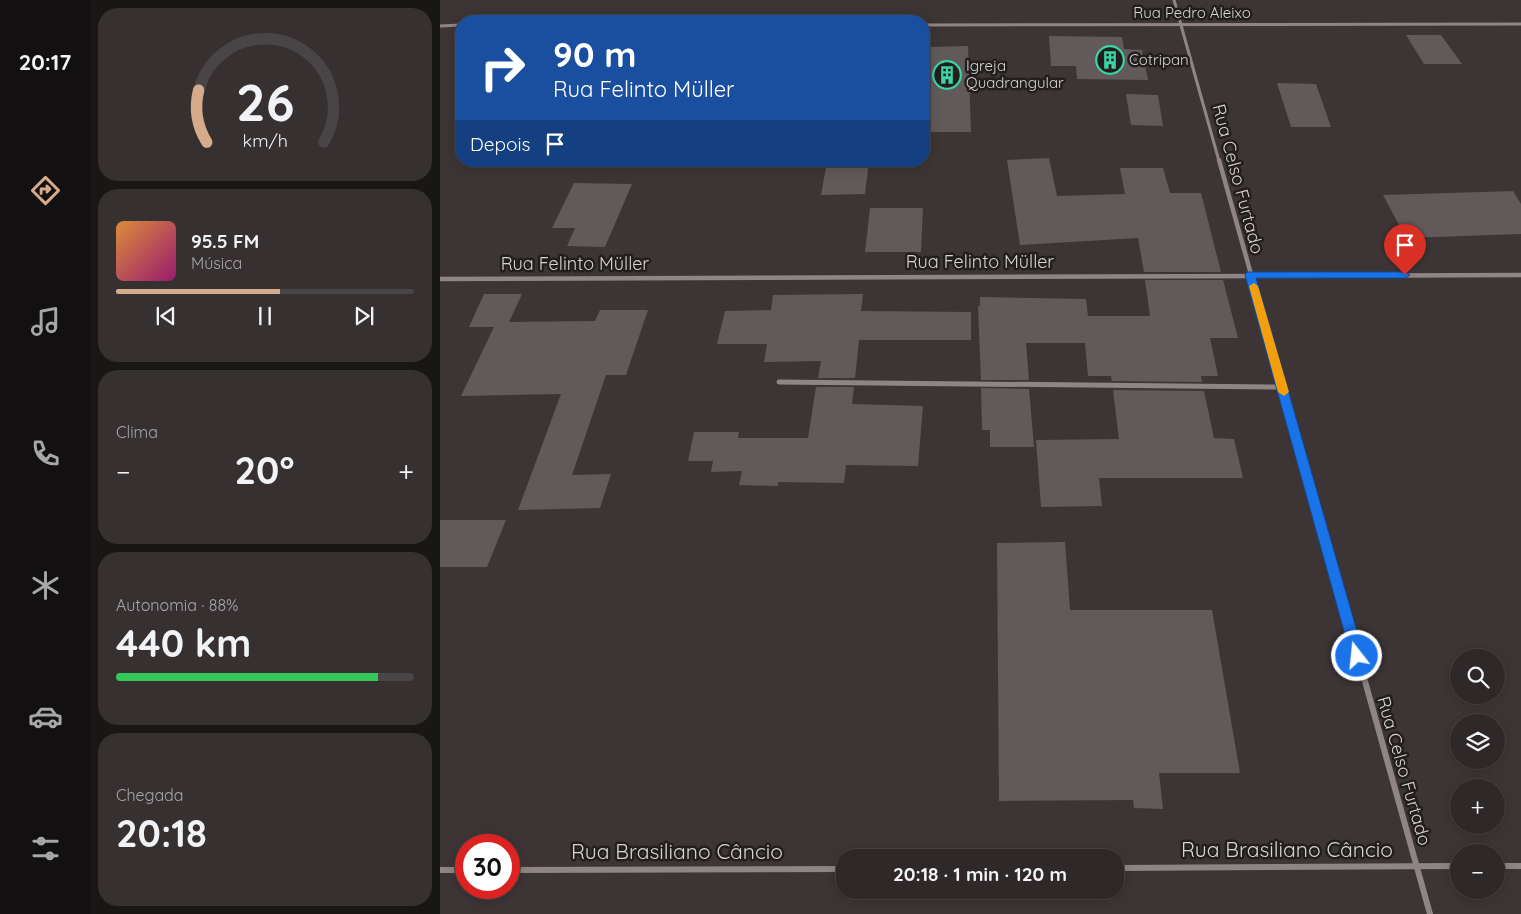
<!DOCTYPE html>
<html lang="pt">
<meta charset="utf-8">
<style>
body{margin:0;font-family:Quicksand,sans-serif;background:#363030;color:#f1f3f6;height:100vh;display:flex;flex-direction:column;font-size:19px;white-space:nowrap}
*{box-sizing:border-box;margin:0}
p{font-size:16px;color:#a7a6a8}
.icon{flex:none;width:28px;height:28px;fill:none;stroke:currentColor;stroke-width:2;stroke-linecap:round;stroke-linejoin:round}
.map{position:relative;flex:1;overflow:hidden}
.drawer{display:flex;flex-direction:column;gap:8px;padding:8px;background:#191616;width:350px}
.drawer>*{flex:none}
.hud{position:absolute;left:15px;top:15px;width:475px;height:152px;border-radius:20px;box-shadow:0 2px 12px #0003,0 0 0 1px #494445;background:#1a4fa0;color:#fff;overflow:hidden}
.fabs{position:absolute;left:1010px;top:649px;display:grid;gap:10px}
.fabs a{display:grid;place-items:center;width:55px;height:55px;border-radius:50%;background:#2e2828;box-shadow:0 2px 12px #0003,0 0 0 1px #494445;font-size:25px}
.speed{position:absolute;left:15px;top:834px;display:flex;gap:10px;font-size:25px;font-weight:700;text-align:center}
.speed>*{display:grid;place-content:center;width:65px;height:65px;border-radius:50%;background:#2e2828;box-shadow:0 2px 12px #0003,0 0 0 1px #494445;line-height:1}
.speed .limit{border:8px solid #d22;background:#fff;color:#111}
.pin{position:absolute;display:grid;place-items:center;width:42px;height:42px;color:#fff;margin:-51px -21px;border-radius:50% 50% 50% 0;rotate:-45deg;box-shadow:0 0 5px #0007}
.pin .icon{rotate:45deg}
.me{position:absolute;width:55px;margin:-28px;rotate:344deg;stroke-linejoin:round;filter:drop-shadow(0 0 4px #0008)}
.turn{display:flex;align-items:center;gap:18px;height:105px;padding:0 15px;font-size:22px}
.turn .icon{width:65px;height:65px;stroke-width:2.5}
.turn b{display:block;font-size:35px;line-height:42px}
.then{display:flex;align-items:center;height:48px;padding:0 15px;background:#0003;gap:10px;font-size:19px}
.big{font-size:38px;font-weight:700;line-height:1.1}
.drawer .card{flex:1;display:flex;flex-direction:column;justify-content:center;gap:8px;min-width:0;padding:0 18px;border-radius:20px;background:#363030}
.drawer .dial{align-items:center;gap:0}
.dial svg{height:130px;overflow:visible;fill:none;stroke:#494445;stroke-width:7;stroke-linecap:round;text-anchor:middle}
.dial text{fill:#f1f3f6;stroke:none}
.song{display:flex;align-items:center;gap:15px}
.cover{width:60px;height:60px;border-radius:8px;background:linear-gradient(135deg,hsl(30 70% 55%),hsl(320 70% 35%))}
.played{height:5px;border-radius:2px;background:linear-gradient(90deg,#d6ab8b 55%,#494445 55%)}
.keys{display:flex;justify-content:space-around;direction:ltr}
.heat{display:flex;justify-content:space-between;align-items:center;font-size:28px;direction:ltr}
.charge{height:8px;border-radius:4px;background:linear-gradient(90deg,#34c759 88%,#494445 0)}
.trip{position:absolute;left:396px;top:849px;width:288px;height:50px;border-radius:20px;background:#2e2828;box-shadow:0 2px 12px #0003,0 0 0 1px #494445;font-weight:700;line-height:50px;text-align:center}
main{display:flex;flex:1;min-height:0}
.tab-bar{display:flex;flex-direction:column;width:90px;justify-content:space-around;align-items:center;background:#121010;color:#a7a6a8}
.tab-bar .icon{width:35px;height:35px}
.tab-bar .on{color:#d6ab8b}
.tab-bar b{font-size:22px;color:#f1f3f6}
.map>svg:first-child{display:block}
.building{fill:#625a5a}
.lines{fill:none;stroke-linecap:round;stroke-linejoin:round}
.street-far3{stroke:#8f8585;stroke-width:3}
.street-far2{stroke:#8f8585;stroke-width:4.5}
.street-far1{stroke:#8f8585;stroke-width:5}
.street{stroke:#8f8585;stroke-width:6}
.route{fill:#1a73e8;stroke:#114b97}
.slow{fill:#f59e0b}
.labels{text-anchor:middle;stroke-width:5;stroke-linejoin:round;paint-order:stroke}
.far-street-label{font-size:15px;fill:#d8d3d3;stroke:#221e1e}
.far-poi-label{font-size:15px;fill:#d8d3d3;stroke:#221e1e;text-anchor:start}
.street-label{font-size:18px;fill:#d8d3d3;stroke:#221e1e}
.near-street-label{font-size:21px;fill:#d8d3d3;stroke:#221e1e}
</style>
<main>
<nav class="tab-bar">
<b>20:17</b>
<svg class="icon on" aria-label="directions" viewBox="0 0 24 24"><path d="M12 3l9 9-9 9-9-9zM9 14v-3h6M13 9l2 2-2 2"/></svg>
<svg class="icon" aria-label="music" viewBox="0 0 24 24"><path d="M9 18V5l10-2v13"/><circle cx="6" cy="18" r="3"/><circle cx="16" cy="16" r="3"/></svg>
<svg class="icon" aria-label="phone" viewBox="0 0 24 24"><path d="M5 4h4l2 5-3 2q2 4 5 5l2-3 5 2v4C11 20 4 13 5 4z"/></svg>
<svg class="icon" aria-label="climate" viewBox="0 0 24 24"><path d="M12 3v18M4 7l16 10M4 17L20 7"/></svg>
<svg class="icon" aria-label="car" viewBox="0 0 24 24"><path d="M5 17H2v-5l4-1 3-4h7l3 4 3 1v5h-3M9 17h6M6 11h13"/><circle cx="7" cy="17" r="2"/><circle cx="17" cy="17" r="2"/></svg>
<svg class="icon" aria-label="filters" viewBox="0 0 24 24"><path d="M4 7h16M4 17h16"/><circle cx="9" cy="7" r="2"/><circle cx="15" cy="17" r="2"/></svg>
</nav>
<section class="drawer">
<div class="card dial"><svg viewBox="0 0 100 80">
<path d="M14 69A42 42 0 1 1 86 69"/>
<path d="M14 69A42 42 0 0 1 9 37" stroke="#d6ab8b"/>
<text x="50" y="56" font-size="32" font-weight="700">26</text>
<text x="50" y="72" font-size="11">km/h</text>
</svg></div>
<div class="card">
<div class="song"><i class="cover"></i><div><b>95.5 FM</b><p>Música</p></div></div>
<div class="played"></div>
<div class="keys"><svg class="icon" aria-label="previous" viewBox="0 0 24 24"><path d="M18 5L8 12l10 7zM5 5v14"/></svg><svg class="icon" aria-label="pause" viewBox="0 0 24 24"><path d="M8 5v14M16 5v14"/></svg><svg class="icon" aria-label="next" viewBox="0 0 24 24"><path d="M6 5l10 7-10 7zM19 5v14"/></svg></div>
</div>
<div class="card"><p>Clima</p>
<div class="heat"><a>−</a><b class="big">20°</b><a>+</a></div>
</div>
<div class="card"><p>Autonomia · 88%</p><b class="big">440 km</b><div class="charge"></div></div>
<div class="card"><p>Chegada</p><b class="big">20:18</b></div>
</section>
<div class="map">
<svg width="1081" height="914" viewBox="0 0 1081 914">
<rect width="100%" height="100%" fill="#3d3535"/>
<g class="building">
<path d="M966,35H1001L1022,64H984Z"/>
<path d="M609,36L682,37L684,49L702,50L708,80L637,79L636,66H611Z"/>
<path d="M528,46L531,132H485L486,47Z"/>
<path d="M837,83L876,84L891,127H851Z"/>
<path d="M686,94L718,95L723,126L691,125Z"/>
<path d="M609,158L617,196L685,194L680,168H723L730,193H761L781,272H704L698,238L580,245L567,160Z"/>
<path d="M429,161L425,194L381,195L387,162Z"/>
<path d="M134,183L192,184L165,247L127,246L135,228H112Z"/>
<path d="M1073,191L1081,204V234L966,238L943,195Z"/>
<path d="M430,208H483L481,252H425Z"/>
<path d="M705,280H783L798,338H770L778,376H761L762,382L672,381L671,376H648L645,343H586L589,380H541L538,306H540V297L646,299L648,316H710Z"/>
<path d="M44,294H82L69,322L155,321L160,310H208L186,375H166L132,475L171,474L160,508L78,510L121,394L21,396L54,327H29Z"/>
<path d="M423,294L421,311L531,312V340H419L415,378H378L381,361L324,362L327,344H277L285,311L331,310L333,295Z"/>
<path d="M376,387H414L412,404L483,406L478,466L406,465L404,483L338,482V486L299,485L302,471L271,472L273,461H248L254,432H299L298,438H368Z"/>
<path d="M541,388L589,389L594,447H550V430H542Z"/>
<path d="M673,390L764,391L774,438L794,439L803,478H659L662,506L601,507L596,440L679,439Z"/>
<path d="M0,520H66L47,567H0Z"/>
<path d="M625,542L630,610H772L800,773H719L723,809L694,808L693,800L559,801L557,543Z"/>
</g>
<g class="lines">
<g class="street-far3">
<path d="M734,0L779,161"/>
<path d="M484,25L1081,24"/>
<path d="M0,26L21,25"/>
</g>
<g class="street-far2">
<path d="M779,160L835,360"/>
<path d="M0,279L1081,275"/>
</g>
<g class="street-far1">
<path d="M835,359L904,608"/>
<path d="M339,382L842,387"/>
</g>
<g class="street">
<path d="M904,606L990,914"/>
<path d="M1056,866H1081"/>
<path d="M675,868L1019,866"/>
<path d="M0,870H26"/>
<path d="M69,870L405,869"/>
</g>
</g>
<path class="route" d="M807,272H965L970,275L965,278H816L924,656L922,660L917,662L913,660L911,656L805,275Z"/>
<path class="slow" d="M814,283L818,286L849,392L844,396L838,392L809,286Z"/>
<defs>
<symbol id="building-ring" viewBox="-11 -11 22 22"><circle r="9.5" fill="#221e1e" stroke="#3ad4a5" stroke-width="1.5"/><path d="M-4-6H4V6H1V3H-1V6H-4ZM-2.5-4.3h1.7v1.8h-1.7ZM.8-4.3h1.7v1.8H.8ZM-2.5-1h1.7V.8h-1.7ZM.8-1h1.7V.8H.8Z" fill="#3ad4a5"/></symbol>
</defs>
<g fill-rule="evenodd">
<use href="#building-ring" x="654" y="44" width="32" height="32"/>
<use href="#building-ring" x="491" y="59" width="32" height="32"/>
</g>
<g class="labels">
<g class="far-street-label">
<text x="752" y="18">Rua Pedro Aleixo</text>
</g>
<g class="far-poi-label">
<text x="689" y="65">Cotripan</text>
<text x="526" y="71">Igreja<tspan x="526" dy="17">Quadrangular</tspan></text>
</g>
<g class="street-label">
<text transform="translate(798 179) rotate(75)" y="6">Rua Celso Furtado</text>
<text x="540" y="268">Rua Felinto Müller</text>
<text x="135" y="270">Rua Felinto Müller</text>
<text transform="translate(964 771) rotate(74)" y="6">Rua Celso Furtado</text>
</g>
<g class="near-street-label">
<text x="847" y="857">Rua Brasiliano Câncio</text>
<text x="237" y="859">Rua Brasiliano Câncio</text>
</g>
</g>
</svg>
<div class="fabs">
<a><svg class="icon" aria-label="search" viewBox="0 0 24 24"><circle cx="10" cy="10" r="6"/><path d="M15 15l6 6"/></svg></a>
<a><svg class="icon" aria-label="layers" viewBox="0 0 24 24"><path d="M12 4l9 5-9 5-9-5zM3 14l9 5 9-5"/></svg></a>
<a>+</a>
<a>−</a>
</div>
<div class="speed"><div class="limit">30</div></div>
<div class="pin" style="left:965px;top:275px;background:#d93025"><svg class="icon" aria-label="arrive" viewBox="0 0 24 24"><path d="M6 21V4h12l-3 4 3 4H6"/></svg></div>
<svg class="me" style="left:917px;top:656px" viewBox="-20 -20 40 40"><circle r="17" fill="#1a73e8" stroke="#fff" stroke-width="3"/><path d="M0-11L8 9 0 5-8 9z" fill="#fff"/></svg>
<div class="trip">20:18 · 1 min · 120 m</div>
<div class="hud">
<div class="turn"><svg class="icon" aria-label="right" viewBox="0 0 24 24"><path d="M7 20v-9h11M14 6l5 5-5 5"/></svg><div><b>90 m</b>Rua Felinto Müller</div></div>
<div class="then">Depois<svg class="icon" aria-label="arrive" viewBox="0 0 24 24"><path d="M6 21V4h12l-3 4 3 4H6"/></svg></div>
</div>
</div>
</main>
